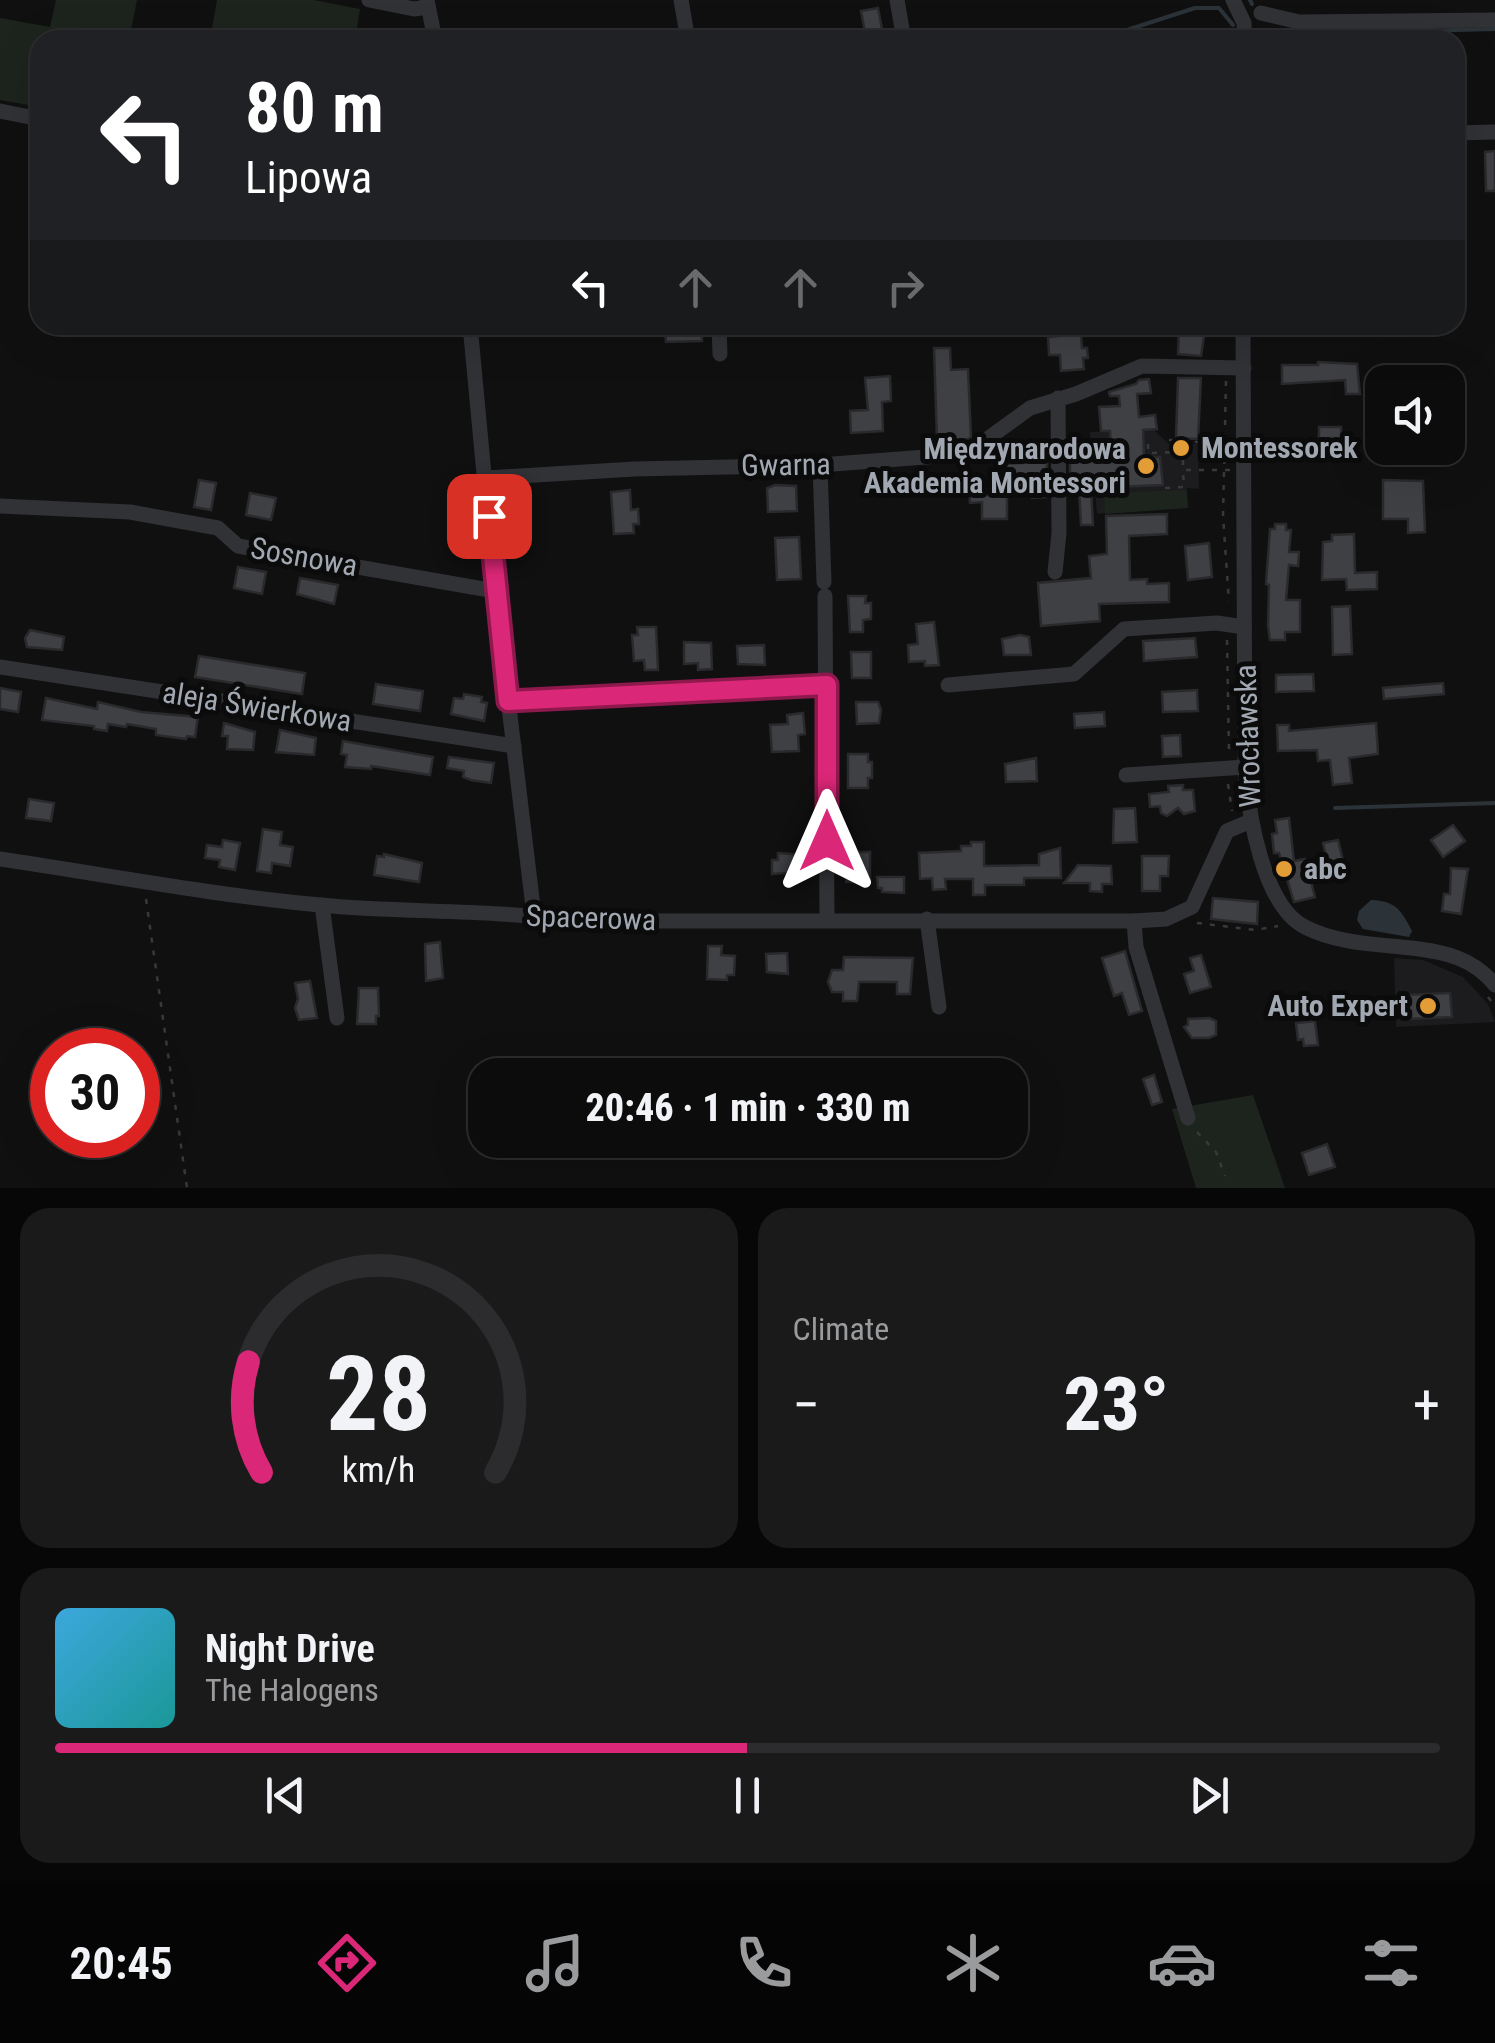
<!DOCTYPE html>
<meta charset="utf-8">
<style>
body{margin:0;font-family:"Roboto Condensed",sans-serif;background:#1a1a1b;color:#f1f3f6;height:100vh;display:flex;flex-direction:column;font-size:38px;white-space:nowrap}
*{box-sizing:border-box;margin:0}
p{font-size:32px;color:#9a9b9d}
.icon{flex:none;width:55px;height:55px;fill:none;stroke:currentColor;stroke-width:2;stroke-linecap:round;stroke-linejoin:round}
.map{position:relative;height:1188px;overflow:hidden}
.sheet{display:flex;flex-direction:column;gap:20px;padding:20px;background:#070707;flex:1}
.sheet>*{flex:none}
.guide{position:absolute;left:30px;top:30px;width:1435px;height:305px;border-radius:30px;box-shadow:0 10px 40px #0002,0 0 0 2px #2c2c2e;background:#202124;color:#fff;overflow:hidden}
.fabs{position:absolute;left:1365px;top:365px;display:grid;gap:20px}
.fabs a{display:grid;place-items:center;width:100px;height:100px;border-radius:20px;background:#0c0c0d;box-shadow:0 10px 40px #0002,0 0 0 2px #2c2c2e;font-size:50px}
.speed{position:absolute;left:30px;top:1028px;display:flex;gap:20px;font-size:50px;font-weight:700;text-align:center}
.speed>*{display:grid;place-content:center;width:130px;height:130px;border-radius:50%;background:#0c0c0d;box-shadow:0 10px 40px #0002,0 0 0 2px #2c2c2e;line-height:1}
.speed .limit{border:15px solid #d22;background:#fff;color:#111}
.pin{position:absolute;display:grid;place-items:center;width:85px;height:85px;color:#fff;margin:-42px;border-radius:20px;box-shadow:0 5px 15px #0006}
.me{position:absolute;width:110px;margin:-55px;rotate:0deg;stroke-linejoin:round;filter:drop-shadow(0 0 8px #0008)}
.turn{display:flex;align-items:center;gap:35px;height:210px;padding:0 50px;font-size:45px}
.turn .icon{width:130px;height:130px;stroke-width:2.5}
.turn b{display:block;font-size:70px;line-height:85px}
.lanes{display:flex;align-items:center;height:95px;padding:0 50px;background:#0003;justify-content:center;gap:50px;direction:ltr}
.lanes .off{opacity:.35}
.big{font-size:75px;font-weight:800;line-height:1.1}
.sheet .tile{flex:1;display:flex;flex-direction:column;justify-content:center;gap:15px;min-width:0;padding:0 35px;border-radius:30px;background:#1a1a1b}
.sheet .dial{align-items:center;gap:0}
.dial svg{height:260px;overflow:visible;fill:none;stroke:#2c2c2e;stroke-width:7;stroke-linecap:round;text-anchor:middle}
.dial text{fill:#f1f3f6;stroke:none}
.song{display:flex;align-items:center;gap:30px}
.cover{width:120px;height:120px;border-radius:15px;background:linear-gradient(135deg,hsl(200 70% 55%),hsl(180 70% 35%))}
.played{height:10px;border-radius:5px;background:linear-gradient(90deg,#db2777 50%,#2c2c2e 50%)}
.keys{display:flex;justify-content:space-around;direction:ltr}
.heat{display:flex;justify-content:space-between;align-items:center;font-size:55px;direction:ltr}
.sheet .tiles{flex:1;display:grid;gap:20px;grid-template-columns:1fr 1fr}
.tile:last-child{grid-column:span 2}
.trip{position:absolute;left:468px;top:1058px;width:560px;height:100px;border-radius:30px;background:#0c0c0d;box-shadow:0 10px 40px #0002,0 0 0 2px #2c2c2e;font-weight:800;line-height:100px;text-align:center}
.tabs{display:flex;height:160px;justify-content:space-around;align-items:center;background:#050505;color:#9a9b9d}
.tabs .icon{width:70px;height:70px}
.tabs .selected{color:#db2777}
.tabs b{font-size:45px;color:#f1f3f6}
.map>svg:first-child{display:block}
.built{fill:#1c1c1e}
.green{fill:#1d241d}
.water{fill:#2b3339}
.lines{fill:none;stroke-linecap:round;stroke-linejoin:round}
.stream{stroke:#2b3339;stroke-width:4}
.building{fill:#3f4044;stroke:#2a2a2d;stroke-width:2.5}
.path{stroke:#38393d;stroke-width:2.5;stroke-dasharray:5 8;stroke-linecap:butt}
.minor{stroke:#313236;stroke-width:15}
.route-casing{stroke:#8e194d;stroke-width:25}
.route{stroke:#db2777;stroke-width:18}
.poi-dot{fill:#e29d37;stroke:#0b0b0c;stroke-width:4}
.labels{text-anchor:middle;stroke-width:10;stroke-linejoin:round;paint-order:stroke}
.poi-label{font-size:30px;font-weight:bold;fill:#a2a8b1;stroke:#0b0b0c;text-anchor:start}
.street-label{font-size:30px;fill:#a2a8b1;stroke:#0b0b0c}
</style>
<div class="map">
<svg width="1495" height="1188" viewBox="0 0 1495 1188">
<rect width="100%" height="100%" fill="#101011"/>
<g class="built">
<path d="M1154,430L1169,444H1198L1199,489L1187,488L1185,506L1097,514L1090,432Z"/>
<path d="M1394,958L1423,960L1463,977L1488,1004L1495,1022L1396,1027Z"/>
</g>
<g class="green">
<path d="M56,0H137L129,40H40V107L0,100V18L50,27Z"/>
<path d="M217,0H314L360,9L355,40H210Z"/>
<path d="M1187,490L1188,508L1105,514L1104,493Z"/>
<path d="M1253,1095L1285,1188H1196L1172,1109Z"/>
</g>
<path class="water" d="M1371,900C1396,901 1401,910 1412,931L1409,937L1363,929L1357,920L1359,911Z"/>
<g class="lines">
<g class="stream">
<path d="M1250,0L1252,4"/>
<path d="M1265,35L1495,29"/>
<path d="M1096,40L1195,8H1219L1233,25"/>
<path d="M1335,808L1495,803"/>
</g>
</g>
<g class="building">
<path d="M878,8L882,29L865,32L861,11Z"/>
<path d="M1495,151V191H1486L1485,152Z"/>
<path d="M665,325L702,326V341L666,342Z"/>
<path d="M1186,325H1206L1201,356L1178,354L1179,328H1186Z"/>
<path d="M1081,334L1082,348H1087L1088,358H1083L1084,369L1061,371L1060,355H1049L1048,337Z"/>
<path d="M934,348H950L951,370L968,369L971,437L968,439L937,440Z"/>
<path d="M1318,362L1357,364L1360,394H1346L1345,380L1282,384V365H1318Z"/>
<path d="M890,376L891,401L882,402L883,431L851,433L850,411L868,410L865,378Z"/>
<path d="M1178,378H1201L1198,439L1176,438Z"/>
<path d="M1149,379L1151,393L1137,394L1139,417L1155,415L1157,429L1143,430L1144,457H1160L1163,485L1091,488L1093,525H1081L1079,488H1070V460L1111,459L1110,431H1101L1099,407L1120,406L1119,396H1110L1109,392L1136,384L1139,380Z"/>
<path d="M1319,427H1341L1342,447L1319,448Z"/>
<path d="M1047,462V497L1032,498L1031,490L1007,491V519H982V502L970,503L969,489L989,488L988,476H997V464Z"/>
<path d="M199,480L216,483L211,510L194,507Z"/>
<path d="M1383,480L1423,481L1425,532L1408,533V519H1383Z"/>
<path d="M775,485L796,486L797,511L768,512L767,488Z"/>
<path d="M630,490L631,510L638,509L639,524H633L634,533L614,534L611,492Z"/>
<path d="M250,493L276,498L271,520L246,515Z"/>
<path d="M1167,514V534L1129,536L1130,580L1147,579V584L1169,583V602L1099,604L1100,621L1041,626L1038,583L1091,578L1089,556L1107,554L1106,516Z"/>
<path d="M1275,524H1286V530H1291L1289,552H1299L1298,566L1289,565L1286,600H1300V632H1285V640H1270L1268,626L1269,585L1266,584L1270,529H1275Z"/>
<path d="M1354,534L1355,573L1377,572V589L1347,590L1346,579L1322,580L1323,542L1332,541V535Z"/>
<path d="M799,537L801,579L777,580L775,538Z"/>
<path d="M1209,543L1212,577L1188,580L1185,546Z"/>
<path d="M238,567L266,572L262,594L234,588Z"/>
<path d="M300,578L338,585L334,604L297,594Z"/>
<path d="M848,596H866L865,603H871V619L863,620V632H850Z"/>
<path d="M1350,606L1352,654L1333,655L1332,607Z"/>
<path d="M934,622L939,665L925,666V661L909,662L908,645L918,644L916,624Z"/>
<path d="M637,627H656L658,670H645L644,660L634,661L632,635H638Z"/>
<path d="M30,630L64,637L62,650L27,647L25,638Z"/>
<path d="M1020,635L1029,637L1031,655H1004L1002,639Z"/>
<path d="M1195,638L1197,657L1144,661L1143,641Z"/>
<path d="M684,642L711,643L712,669L698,670V663L684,664Z"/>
<path d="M764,645L765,665L738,664L737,646Z"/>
<path d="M851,652H871V678H852Z"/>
<path d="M199,656L305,673L302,694L195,677Z"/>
<path d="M1313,674L1314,691L1276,692V675Z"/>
<path d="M1443,683L1444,694L1384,699L1383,688Z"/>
<path d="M376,684L423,691L420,711L373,704Z"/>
<path d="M0,688L21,692L18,712L0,709Z"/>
<path d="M1197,690L1198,711L1163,712L1162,692Z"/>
<path d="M464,694L482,697L481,702L487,703L484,721L451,714L454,698L463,699Z"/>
<path d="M46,698L97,709L98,702L141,712L198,717L195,737L187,736L186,739L156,735V729L127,724L126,727L108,724L107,731L94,729V726L42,720Z"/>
<path d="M856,702H878L881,710L879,723L857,724Z"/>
<path d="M1104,712L1105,726L1075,728L1074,714Z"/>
<path d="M803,713L805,734L798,735L799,751L772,752L770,725L788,724L787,715Z"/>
<path d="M224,723L255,732L253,750L227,749L228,736H222Z"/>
<path d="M1376,723L1378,754L1349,758L1352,783L1333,785L1330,760L1318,761L1317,750L1278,751L1277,725H1289V731Z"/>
<path d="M280,730L316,738L314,755L276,752Z"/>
<path d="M1180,735L1181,756L1163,757L1162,736Z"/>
<path d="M343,741L433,757L430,775L371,766V769L345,767L347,755L341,754Z"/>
<path d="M848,754H868V762H872V778H868V788H848Z"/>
<path d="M449,757L494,763L491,783L471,780L463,777L464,771L447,768Z"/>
<path d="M1036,758L1037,781L1006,782L1005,764Z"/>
<path d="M1183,785V790H1193L1195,811L1184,814L1178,808L1167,816L1161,813L1160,806L1150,807L1149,794L1169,792L1168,786Z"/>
<path d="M29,799L54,803L51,821L26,818Z"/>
<path d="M1135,808L1137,842L1113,843L1114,809Z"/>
<path d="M1289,818L1294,861L1305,859L1315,897L1294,902L1279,853H1274L1272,834L1277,833L1275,820Z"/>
<path d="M1453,825L1465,841L1443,857L1431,840Z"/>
<path d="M263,829L282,832L280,845L293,847L290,866L272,863L271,873L257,871Z"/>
<path d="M223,840L240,843L235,870L219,867L220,860L205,858L207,845L222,847Z"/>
<path d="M1338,840L1345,869L1330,872L1323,843Z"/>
<path d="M971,842H984V866L1039,865V854L1060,848L1061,878H1024V885H985V895H973V879H945L946,889L933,890L932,878L920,879L919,853L961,851V846H971Z"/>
<path d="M847,852H870V882H846Z"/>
<path d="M778,853L804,855V872L772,874V860H778Z"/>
<path d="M384,854L422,863L419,882L374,875L377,856L384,857Z"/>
<path d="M1142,856H1169L1168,876H1160V891H1142Z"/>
<path d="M1078,865L1111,866L1112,884H1102V892L1090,891V883H1064Z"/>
<path d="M1451,868L1468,869L1461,914L1442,911L1444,894H1450Z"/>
<path d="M877,877H904V893L882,892V888H878Z"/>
<path d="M1213,898L1258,902L1257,924L1211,919Z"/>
<path d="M440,942L443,978L426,981L425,944Z"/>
<path d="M708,946H722L721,955L735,956L734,975H727V980L707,979Z"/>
<path d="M1125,951L1142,1011L1129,1015L1122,993L1114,996L1102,958Z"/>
<path d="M787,953L788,974L767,972L766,954Z"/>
<path d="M1201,955L1211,987L1190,993L1184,974L1194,971L1190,958Z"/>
<path d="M844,957L913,958L910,994H897V982H859L857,1001H843V992H832L828,982L832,970H843Z"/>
<path d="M310,981L317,1018L299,1020L295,1008L298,999L295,983Z"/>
<path d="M359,988H378L379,1016H376V1024H357Z"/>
<path d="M1450,993L1452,1017L1406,1019L1404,995Z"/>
<path d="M1209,1018L1216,1021V1035L1209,1038H1192L1184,1027L1188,1025V1019Z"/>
<path d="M1315,1021L1318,1045L1304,1046L1303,1039L1298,1040L1296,1023Z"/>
<path d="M1154,1075L1162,1102L1152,1105L1143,1079Z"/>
<path d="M1327,1144L1335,1167L1309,1175L1302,1153Z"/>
</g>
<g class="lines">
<g class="path">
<path d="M1226,381L1223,516L1229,602"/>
<path d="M1169,440L1225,444"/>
<path d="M1148,444V453L1183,452V470H1231"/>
<path d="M1165,488L1184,487L1183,471"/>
<path d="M1227,640L1229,752"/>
<path d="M1228,784L1232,811"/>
<path d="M146,899L187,1188"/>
<path d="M1197,923L1255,930L1278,926"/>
<path d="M1488,997L1495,1006"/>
<path d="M1197,1132L1216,1152L1225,1176"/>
</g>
<g class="minor">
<path d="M369,0L414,9L428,7"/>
<path d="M427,0L435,40"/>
<path d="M681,0L688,40"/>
<path d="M897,0L904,40"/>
<path d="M1233,0L1244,23L1245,40"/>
<path d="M1261,13L1299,22L1495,20"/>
<path d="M0,111L40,119"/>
<path d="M1455,133L1495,132"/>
<path d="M470,325L495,591L534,915"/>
<path d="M719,325L720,354"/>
<path d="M1243,325L1245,772C1249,815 1263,906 1305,927C1338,944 1377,944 1412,948C1445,952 1473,958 1495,985"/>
<path d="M820,465L824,582"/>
<path d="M486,478L634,469L820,465L952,455L972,450L1030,408L1076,394L1142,366L1244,368"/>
<path d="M0,506L130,512L218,528L238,546L495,591"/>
<path d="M1055,572L1059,533L1058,398"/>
<path d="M825,596L827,919"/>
<path d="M0,667L514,746"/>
<path d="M948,685L1074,674L1124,629L1217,623L1244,627"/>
<path d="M508,701L827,685"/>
<path d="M1126,775L1245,767"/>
<path d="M0,859C107,875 212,895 320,905C404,913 489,909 573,921H1134L1166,919L1192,907L1227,831L1251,821"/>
<path d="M322,905L337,1018"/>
<path d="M927,919L939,1007"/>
<path d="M1134,921L1136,947L1188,1118"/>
</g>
</g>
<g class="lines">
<defs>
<path id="route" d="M489,516L508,701L827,685V841"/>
</defs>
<use href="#route" class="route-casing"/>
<use href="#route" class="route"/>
</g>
<g class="poi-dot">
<circle cx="1181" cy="448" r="10"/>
<circle cx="1146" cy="466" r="10"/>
<circle cx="1284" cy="869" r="10"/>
<circle cx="1428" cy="1006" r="10"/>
</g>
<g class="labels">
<g class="poi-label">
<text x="1201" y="458">Montessorek</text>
<text x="1126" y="459" text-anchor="end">Międzynarodowa<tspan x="1126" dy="34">Akademia Montessori</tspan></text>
<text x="1304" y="879">abc</text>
<text x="1408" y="1016" text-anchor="end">Auto Expert</text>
</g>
<g class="street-label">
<text transform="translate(786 465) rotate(-1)" y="10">Gwarna</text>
<text transform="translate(304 557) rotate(10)" y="10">Sosnowa</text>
<text transform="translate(257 707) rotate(9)" y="10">aleja Świerkowa</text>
<text transform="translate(1248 736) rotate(-92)" y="10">Wrocławska</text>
<text transform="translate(591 918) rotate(2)" y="10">Spacerowa</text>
</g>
</g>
</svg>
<div class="fabs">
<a><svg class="icon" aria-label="sound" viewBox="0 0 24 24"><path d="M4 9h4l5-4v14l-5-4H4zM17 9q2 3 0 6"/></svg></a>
</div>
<div class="speed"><div class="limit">30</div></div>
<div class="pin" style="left:489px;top:516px;background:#d93025"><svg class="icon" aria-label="arrive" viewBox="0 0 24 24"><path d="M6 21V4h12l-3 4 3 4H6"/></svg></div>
<svg class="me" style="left:827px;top:841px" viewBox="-20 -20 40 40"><path d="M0-17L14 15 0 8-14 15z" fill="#db2777" stroke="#fff" stroke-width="4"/></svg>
<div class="trip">20:46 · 1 min · 330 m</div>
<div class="guide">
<div class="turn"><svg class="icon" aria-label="left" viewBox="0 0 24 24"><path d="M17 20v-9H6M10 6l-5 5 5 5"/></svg><div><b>80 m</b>Lipowa</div></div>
<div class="lanes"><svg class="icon" aria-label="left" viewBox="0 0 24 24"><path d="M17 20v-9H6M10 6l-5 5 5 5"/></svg><svg class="icon off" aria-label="ahead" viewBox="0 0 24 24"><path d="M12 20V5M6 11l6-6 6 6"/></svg><svg class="icon off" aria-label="ahead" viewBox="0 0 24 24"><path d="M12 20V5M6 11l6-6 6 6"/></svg><svg class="icon off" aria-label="right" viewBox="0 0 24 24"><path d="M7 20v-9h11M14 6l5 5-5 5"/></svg></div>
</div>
</div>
<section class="sheet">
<div class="tiles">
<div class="tile dial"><svg viewBox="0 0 100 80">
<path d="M14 69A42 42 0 1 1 86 69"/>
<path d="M14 69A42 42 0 0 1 10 35" stroke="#db2777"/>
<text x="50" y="56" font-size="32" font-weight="700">28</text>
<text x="50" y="72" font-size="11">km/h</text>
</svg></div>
<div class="tile"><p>Climate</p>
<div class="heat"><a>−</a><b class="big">23°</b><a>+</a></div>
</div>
<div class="tile">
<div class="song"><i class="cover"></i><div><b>Night Drive</b><p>The Halogens</p></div></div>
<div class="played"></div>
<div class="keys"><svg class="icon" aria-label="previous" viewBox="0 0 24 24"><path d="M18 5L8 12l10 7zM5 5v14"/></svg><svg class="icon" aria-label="pause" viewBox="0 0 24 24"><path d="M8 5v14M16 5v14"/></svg><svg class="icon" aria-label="next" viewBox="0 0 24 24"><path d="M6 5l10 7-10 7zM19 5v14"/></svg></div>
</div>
</div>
</section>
<nav class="tabs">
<b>20:45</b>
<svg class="icon selected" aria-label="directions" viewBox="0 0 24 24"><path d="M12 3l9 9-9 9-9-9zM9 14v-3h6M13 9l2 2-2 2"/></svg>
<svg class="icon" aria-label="music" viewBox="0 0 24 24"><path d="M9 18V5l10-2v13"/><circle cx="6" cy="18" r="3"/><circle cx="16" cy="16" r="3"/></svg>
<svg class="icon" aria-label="phone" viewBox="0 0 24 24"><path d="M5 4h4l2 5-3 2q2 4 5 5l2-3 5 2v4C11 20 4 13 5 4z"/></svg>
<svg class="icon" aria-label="climate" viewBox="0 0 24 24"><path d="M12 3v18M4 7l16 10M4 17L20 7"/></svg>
<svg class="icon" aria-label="car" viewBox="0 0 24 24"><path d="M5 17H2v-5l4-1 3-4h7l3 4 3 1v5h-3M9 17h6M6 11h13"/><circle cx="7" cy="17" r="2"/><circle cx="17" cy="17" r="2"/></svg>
<svg class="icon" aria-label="filters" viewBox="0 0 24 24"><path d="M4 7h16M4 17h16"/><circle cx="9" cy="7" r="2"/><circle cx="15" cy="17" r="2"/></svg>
</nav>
